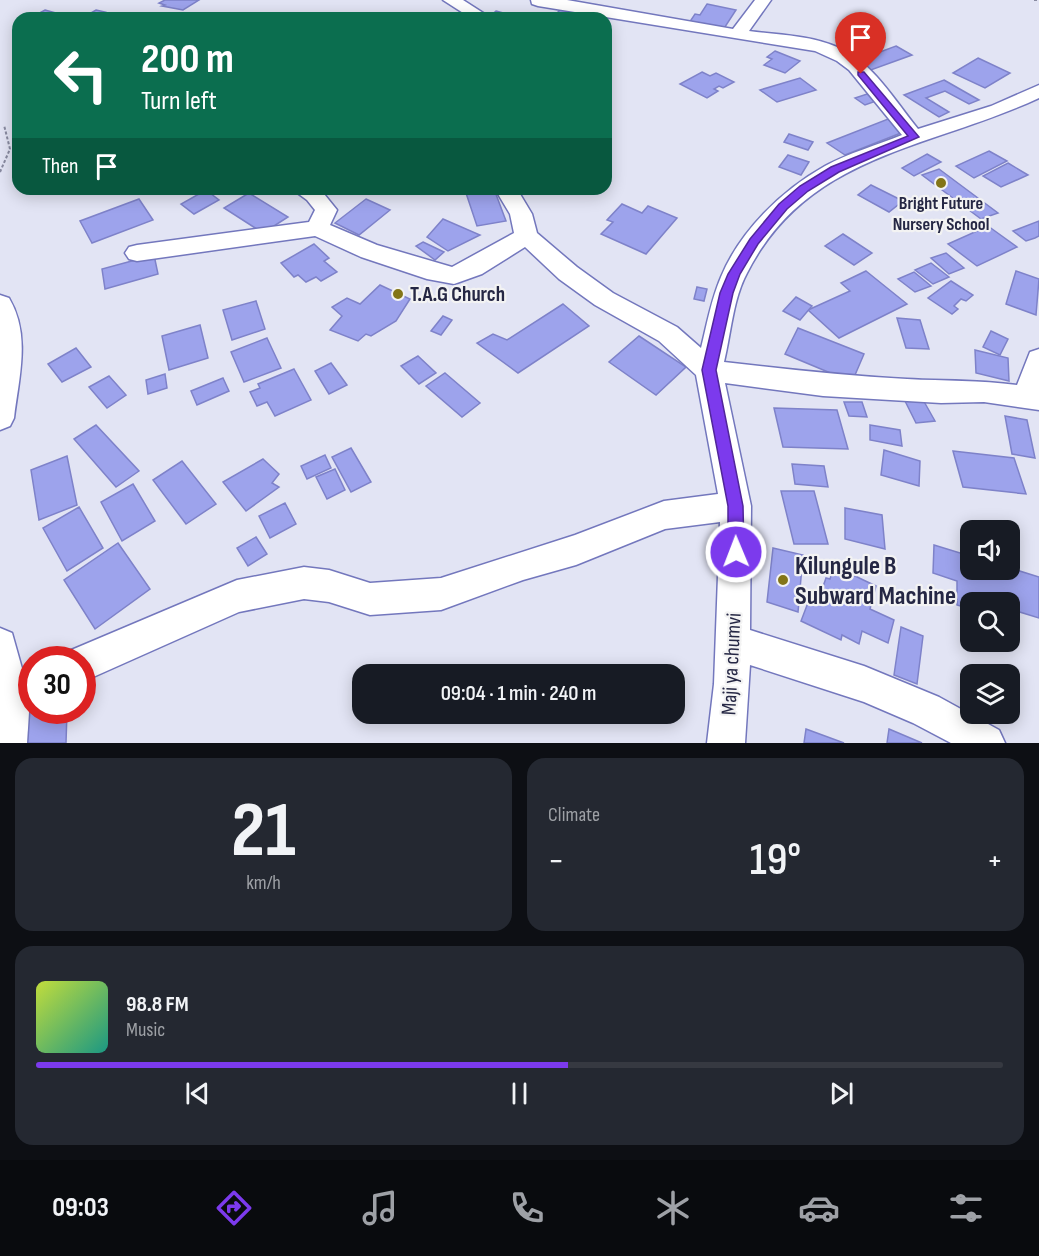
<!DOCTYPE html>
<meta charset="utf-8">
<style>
body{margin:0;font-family:"Sofia Sans Condensed",sans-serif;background:#242831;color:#f1f3f6;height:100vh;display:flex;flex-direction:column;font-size:22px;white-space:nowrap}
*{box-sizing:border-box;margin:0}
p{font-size:20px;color:#9ea1a6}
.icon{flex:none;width:33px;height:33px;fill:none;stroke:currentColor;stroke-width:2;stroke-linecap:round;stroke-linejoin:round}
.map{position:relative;height:743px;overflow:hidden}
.details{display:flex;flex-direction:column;gap:15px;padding:15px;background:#0d0f14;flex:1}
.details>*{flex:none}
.hud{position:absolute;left:12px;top:12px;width:600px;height:183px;border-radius:18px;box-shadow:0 3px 15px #0003;background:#0b6e4f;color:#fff;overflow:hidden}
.fabs{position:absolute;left:960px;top:520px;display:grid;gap:12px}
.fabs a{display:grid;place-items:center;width:60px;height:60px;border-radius:12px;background:#171b24;box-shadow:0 3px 15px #0003;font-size:30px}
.speed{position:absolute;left:18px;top:646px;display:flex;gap:12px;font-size:30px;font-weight:700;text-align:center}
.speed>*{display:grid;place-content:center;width:78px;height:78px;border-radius:50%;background:#171b24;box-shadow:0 3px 15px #0003;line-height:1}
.speed .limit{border:9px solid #d22;background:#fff;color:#111}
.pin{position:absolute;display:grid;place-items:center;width:51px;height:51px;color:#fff;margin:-62px -26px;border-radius:50% 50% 50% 0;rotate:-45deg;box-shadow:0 0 6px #0007}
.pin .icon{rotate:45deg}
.me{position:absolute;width:66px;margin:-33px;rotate:359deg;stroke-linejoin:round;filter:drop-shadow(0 0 4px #0008)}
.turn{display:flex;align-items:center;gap:21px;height:126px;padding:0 30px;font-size:27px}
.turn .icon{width:78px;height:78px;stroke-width:2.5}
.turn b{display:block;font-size:42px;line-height:51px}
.then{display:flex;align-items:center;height:57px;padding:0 30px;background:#0003;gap:12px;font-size:22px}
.big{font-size:45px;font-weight:600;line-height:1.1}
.details .widget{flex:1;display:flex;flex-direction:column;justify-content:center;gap:9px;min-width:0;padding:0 21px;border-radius:18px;background:#242831}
.details .dial{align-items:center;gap:0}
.dial b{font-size:78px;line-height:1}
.song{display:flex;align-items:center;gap:18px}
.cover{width:72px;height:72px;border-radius:9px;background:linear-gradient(135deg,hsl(70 70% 55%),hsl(170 70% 35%))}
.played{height:6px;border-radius:3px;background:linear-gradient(90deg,#7c3aed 55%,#363941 55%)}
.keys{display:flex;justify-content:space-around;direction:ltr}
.heat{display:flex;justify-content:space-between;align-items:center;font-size:33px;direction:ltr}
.details .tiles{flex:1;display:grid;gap:15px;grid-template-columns:1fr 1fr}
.widget:last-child{grid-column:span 2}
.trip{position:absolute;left:352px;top:664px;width:333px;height:60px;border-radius:18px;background:#171b24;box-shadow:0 3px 15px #0003;font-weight:600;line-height:60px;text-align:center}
.menu{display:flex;height:96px;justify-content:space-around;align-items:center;background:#090b0e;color:#9ea1a6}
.menu .icon{width:42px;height:42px}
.menu .on{color:#7c3aed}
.menu b{font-size:27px;color:#f1f3f6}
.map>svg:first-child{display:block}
.building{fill:#9da3ec;stroke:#7e82c9;stroke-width:1.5}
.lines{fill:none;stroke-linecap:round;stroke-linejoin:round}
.street-casing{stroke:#7377bd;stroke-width:3}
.path{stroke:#888aa0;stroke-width:2;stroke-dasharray:3 2;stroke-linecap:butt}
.street{fill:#fff;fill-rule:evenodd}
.route{fill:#7c3aed;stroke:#51269a;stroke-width:1.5}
.poi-dot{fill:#837518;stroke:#f3f3f3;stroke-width:2}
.labels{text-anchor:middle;stroke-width:4.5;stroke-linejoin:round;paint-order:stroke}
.far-poi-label{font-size:18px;font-weight:bold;fill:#252744;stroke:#f3f3f3}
.poi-label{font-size:21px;font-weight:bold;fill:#252744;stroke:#f3f3f3;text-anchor:start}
.street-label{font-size:21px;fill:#252744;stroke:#f3f3f3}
.near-poi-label{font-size:26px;font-weight:bold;fill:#252744;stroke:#f3f3f3;text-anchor:start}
</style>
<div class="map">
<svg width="1039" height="743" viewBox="0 0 1039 743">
<rect width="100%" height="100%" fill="#e2e4f4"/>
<g class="building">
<path d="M165,0H199L183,10L162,6L165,5L159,3Z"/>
<path d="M707,4L736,10L723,30L689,23L695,14L700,15Z"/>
<path d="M562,8L582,12L576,18H542L545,15L553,17Z"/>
<path d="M45,10L63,15L57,18H30Z"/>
<path d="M96,10L105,12L95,18H82Z"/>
<path d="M496,11L515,16L488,18Z"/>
<path d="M896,46L912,55L868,71L853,62Z"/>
<path d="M775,51L800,61L785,73L764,65L772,59L767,57Z"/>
<path d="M978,58L1010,73L985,88L953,73Z"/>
<path d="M702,72L710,76L716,73L734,82L723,88L719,86L714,89L718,91L707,98L680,84Z"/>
<path d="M800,78L816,90L777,102L760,90Z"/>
<path d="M944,80L979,100L969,104L945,91L926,98L949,112L939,117L904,95Z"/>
<path d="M867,94L876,101L865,105L855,98Z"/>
<path d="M888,119L906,131L845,155L827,143Z"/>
<path d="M789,134L813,142L808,150L784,142Z"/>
<path d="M989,151L1007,161L974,178L956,166Z"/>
<path d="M927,154L941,162L914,176L902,168Z"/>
<path d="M788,155L809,162L801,175L779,167Z"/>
<path d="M1008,163L1028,175L1001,187L983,176Z"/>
<path d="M939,169L998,213L981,219L922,175Z"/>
<path d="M871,185L903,201L889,212L858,195Z"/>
<path d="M494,189L506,221L477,226L466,193Z"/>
<path d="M206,190L219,200L194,214L181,204Z"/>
<path d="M249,193L288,217L263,233L224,208Z"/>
<path d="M139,199L153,220L92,243L80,221Z"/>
<path d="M366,199L390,210L359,235L335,223Z"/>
<path d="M622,204L642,213L648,206L677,218L646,254L601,234L613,222L607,220Z"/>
<path d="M443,219L480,235L448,251L427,237Z"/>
<path d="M1039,221V236L1035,238L1026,241L1013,231Z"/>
<path d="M988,226L1017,247L977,266L948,244Z"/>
<path d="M843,234L872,253L854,265L825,246Z"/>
<path d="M423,242L444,252L435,260L416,246Z"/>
<path d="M314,244L329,258L324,261L337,272L321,281L316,277L306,282L298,275L294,277L281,263Z"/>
<path d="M946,253L964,268L949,274L931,258Z"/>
<path d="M154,255L158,274L105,289L102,269Z"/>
<path d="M931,263L949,277L933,284L915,270Z"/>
<path d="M866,271L907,304L839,338L808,310L850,291L841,283Z"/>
<path d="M1016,271L1039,279L1036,315L1006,304Z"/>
<path d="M914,272L931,286L915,292L898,279Z"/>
<path d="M951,281L973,295L966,301L961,299L954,306L958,309L952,314L928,298Z"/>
<path d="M380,285L410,299L396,321L371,336L366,334L358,341L330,330L342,316L332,307L347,298L360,304Z"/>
<path d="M697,287L707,289L704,301L694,299Z"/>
<path d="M796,297L812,306L800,320L783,311Z"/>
<path d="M256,301L265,329L232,340L223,310Z"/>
<path d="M563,304L589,326L518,373L477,343L493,334L507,340Z"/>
<path d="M443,316L452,320L441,335L431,331Z"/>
<path d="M897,318L920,320L929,349L906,348Z"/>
<path d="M200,325L208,358L169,370L162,336Z"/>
<path d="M798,328L864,354L852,382L785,354Z"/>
<path d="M991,331L1008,339L1000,355L983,347Z"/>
<path d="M639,336L686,367L656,395L609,362Z"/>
<path d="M267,338L281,368L244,382L231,352Z"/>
<path d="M76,348L91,367L62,382L48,364Z"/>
<path d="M975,350L1008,358L1009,381L976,373Z"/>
<path d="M418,356L436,373L419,384L401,366Z"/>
<path d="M331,363L347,385L329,394L315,371Z"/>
<path d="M294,369L311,400L275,416L267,402L257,406L250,392L260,388L258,384Z"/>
<path d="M445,373L480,403L462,417L426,386Z"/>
<path d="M165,374L167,388L148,394L146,380Z"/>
<path d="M109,376L126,395L107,408L89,387Z"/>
<path d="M223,378L229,391L197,405L191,391Z"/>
<path d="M922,398L935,421L916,423L904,399Z"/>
<path d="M844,402H862L867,417L849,416Z"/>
<path d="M774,408L837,410L848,449L783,447Z"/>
<path d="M1005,416L1027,420L1035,458L1012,454Z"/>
<path d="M96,425L139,471L116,487L74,439Z"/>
<path d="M870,425L900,430L902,446L870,440Z"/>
<path d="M351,448L371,482L351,492L332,457Z"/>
<path d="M884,450L920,461L919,486L881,475Z"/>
<path d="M953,451L1014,458L1026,494L963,487Z"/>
<path d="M325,455L331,468L307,479L301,466Z"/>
<path d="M67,456L77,505L39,520L31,470Z"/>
<path d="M263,459L279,474L272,483L279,487L246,511L223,482Z"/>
<path d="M182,461L216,504L186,524L153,480Z"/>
<path d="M792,464L824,466L828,487L795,484Z"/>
<path d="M335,469L345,490L327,499L316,477Z"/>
<path d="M133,484L155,521L122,541L101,502Z"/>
<path d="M781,491H814L828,544H794Z"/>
<path d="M285,503L296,524L270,538L259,516Z"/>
<path d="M79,507L103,548L67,571L43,528Z"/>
<path d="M845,508L882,515L885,549L845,539Z"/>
<path d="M256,537L267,554L248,566L237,548Z"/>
<path d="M118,543L150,589L95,629L64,580Z"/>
<path d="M934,545L970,556V570L1010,568L1039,577V618L1010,609V603H970V609L957,605V581L933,573Z"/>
<path d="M773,548L803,555L798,612L767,602Z"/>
<path d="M834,566L876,586L870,609L894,620L888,643L862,631L859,644L842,635L841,640L801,621L809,600L817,604L826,578L830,579Z"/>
<path d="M901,627L923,636L917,684L894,675Z"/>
<path d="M32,704V711H67L66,743H14L16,708Z"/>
<path d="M806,729L844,743H804Z"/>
<path d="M889,729L922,743H887Z"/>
</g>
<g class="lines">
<defs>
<g id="street">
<path d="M443,0H463L491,18H471Z"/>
<path d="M531,0H567L733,29L755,0H771L749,31C778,35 809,35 837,47C872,61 895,101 918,129L991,106L1039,85V98C930,149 808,153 747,273C733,299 731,333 724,362C785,369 846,376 907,379C944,381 980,380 1017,385L1030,352L1039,349V410L984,402L941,403L823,396L725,383L751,506L750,630L864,666L939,697L999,730L1005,743H951L913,723L864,702L750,665L745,743H707L714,684L720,522L665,529L576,565L523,580L441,610L370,615L329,602L304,599L239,612L82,682V660H66L69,651L237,580L304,567L329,570L370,583L441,578L575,535L664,501L718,494L696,375L659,341L595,305L559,279L525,247L482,274L454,284L427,279L361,257L315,236L137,261L129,259L125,253L129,247L137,245L309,222L315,210L307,200L292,189H320L337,210L330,225L377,245L452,267L514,233L510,214L495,189H517L532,214L537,233L577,267L613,293L677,327L701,348C707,324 711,300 721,277C740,231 782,190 825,166C849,153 877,145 902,135L849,70L837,61L815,51L538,6L532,4Z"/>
<path d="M0,295L9,298C31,335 19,377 14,418L10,426L0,430Z"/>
<path d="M0,628L12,633L30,697L27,743H0Z"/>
</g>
</defs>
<use href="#street" class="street-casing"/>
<g class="path">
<path d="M1034,0H1039"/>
<path d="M0,172L10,149L4,125"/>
</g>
<use href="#street" class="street"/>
</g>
<path class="route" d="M858,72H864L919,137L839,172L808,191L787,209L758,244L740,274L733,293L716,370L743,506L744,552L742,557L736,560L731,557L728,552V506L702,370L720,293L728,274L750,239L779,204L800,186L831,167L908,136L858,75Z"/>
<g class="poi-dot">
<circle cx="941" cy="183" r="6"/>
<circle cx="398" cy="294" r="6"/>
<circle cx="783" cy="580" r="6"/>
</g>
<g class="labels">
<g class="far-poi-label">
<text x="941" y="209">Bright Future<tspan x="941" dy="21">Nursery School</tspan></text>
</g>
<g class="poi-label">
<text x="410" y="301">T.A.G Church</text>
</g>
<g class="street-label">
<text transform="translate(731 664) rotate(-87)" y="7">Maji ya chumvi</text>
</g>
<g class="near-poi-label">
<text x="795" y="574">Kilungule B<tspan x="795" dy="30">Subward Machine</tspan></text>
</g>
</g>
</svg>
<div class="fabs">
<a><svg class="icon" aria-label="sound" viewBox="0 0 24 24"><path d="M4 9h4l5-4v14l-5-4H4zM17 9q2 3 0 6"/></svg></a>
<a><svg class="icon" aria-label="search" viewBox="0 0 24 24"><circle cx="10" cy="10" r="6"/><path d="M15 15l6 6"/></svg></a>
<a><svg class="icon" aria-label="layers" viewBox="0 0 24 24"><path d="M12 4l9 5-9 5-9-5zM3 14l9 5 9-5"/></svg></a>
</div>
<div class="speed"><div class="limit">30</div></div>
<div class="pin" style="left:861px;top:74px;background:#d93025"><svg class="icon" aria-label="arrive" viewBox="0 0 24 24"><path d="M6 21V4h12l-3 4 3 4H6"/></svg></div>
<svg class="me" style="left:736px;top:552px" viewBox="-20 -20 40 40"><circle r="17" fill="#7c3aed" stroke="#fff" stroke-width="3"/><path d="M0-11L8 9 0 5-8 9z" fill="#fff"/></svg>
<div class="trip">09:04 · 1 min · 240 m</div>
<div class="hud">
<div class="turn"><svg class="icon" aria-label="left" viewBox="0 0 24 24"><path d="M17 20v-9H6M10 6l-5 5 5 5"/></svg><div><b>200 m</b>Turn left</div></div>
<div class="then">Then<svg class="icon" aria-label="arrive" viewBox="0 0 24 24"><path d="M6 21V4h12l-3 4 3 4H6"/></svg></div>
</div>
</div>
<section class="details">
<div class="tiles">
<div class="widget dial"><b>21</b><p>km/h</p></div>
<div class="widget"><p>Climate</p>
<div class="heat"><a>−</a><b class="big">19°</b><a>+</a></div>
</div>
<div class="widget">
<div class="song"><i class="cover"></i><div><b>98.8 FM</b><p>Music</p></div></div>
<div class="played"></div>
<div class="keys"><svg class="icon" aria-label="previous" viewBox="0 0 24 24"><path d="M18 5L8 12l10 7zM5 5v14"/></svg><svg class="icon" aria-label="pause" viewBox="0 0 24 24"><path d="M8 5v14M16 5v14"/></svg><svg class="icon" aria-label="next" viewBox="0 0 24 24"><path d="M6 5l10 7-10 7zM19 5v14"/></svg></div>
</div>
</div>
</section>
<nav class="menu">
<b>09:03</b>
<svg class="icon on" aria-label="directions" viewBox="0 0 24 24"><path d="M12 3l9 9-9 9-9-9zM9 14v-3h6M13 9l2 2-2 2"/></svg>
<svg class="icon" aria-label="music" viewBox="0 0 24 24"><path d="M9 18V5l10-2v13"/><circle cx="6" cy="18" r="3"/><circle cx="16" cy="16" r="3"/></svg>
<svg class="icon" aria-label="phone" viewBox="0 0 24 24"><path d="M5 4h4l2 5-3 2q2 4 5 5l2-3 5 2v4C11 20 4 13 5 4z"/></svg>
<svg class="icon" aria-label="climate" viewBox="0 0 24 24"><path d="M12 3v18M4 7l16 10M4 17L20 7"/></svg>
<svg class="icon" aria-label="car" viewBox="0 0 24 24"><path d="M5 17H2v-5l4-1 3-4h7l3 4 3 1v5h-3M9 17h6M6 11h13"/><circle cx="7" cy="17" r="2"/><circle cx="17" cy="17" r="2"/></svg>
<svg class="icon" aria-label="filters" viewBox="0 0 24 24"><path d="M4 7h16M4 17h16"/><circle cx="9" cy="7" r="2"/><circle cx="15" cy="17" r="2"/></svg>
</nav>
